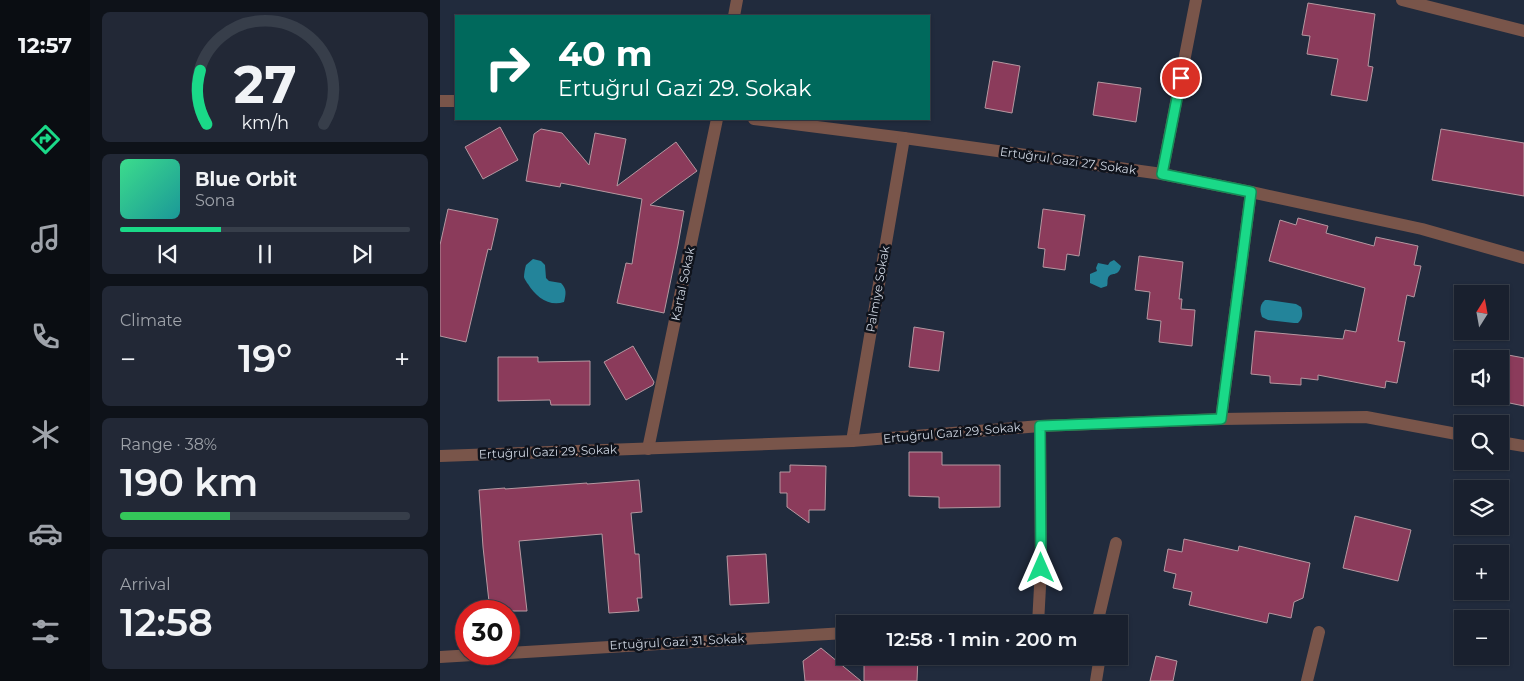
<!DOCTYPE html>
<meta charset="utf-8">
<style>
body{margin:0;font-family:Montserrat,sans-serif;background:#222836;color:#f1f3f6;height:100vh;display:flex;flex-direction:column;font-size:19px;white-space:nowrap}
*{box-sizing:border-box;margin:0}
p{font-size:16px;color:#9fa3aa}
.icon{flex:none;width:28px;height:28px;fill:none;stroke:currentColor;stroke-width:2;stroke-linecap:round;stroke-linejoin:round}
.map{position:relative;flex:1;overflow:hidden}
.sheet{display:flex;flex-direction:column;gap:12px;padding:12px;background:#0e1219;width:350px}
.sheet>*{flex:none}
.banner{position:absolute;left:15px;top:15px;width:475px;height:105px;border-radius:0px;box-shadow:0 1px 4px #0004,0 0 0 1px #373e4a;background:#00695c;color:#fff;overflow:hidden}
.needle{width:32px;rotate:11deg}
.buttons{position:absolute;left:1014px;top:285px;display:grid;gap:10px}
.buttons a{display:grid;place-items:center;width:55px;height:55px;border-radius:0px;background:#19202e;box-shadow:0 1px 4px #0004,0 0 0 1px #373e4a;font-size:25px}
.speed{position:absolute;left:15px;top:600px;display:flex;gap:10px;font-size:25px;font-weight:700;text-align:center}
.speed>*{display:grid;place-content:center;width:65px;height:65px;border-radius:50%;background:#19202e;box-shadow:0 1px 4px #0004,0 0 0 1px #373e4a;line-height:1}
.speed .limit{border:8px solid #d22;background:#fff;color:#111}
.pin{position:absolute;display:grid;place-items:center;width:42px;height:42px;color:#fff;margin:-21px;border:2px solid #fff;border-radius:50%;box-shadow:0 1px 5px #0007}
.me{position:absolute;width:55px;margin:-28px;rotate:0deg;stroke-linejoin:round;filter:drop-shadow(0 0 4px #0008)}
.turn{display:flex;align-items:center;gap:18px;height:105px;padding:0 20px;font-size:22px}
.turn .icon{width:65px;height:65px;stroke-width:2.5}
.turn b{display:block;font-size:35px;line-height:42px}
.big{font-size:38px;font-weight:600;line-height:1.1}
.sheet .card{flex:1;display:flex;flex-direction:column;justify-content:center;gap:8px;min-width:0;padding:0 18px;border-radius:8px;background:#222836}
.sheet .dial{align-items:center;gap:0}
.dial svg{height:130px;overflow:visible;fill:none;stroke:#373e4a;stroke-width:7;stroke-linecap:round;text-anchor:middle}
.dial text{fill:#f1f3f6;stroke:none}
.song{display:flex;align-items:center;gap:15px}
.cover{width:60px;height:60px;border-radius:8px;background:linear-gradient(135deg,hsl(150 70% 55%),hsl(180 70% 35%))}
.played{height:5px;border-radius:2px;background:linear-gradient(90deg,#1ad988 35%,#373e4a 35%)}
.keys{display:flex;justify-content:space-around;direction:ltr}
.heat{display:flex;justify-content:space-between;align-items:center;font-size:28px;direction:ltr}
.charge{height:8px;border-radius:4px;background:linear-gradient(90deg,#34c759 38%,#373e4a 0)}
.trip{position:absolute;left:396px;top:615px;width:292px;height:50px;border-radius:0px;background:#19202e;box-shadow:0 1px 4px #0004,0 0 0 1px #373e4a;font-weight:600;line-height:50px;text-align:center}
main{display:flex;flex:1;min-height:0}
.tabs{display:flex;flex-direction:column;width:90px;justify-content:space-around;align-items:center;background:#0a0d12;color:#9fa3aa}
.tabs .icon{width:35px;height:35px}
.tabs .active{color:#1ad988}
.tabs b{font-size:22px;color:#f1f3f6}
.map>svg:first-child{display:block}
.water{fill:#23849a}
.building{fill:#8b3b5b;stroke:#b598a1}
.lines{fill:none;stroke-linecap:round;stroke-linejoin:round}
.service{stroke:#79554a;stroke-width:12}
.minor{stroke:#79554a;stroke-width:12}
.route-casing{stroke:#118d58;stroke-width:12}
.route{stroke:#1ad988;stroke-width:9}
.labels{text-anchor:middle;stroke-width:5;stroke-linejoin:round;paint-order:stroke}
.street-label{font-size:12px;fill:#ced5e1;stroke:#0f131c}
</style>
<main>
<nav class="tabs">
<b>12:57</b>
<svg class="icon active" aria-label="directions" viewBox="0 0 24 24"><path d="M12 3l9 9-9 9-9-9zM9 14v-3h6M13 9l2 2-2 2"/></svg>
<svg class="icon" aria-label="music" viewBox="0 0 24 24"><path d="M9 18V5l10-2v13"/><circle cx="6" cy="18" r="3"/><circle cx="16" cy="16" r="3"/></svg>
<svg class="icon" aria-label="phone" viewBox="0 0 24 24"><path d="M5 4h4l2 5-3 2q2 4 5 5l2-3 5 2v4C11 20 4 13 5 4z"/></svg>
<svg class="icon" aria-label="climate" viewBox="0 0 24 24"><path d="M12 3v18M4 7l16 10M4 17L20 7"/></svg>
<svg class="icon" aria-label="car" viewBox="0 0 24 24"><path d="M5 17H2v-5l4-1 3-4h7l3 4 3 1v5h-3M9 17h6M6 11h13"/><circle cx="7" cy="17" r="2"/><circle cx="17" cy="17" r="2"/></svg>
<svg class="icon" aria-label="filters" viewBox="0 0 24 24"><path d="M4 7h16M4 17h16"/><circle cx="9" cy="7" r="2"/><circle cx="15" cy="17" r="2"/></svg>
</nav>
<section class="sheet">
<div class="card dial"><svg viewBox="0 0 100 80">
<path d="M14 69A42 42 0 1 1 86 69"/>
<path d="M14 69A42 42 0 0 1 10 36" stroke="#1ad988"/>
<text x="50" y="56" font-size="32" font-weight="700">27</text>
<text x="50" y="72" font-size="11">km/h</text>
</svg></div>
<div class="card">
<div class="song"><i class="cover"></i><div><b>Blue Orbit</b><p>Sona</p></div></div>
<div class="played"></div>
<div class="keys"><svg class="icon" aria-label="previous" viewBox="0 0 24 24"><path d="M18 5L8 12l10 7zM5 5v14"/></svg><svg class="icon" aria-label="pause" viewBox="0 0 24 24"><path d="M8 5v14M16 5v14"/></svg><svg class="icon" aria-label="next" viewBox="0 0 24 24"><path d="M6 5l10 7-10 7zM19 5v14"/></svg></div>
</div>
<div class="card"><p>Climate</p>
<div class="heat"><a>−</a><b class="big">19°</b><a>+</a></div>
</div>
<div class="card"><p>Range · 38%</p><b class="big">190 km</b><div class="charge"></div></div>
<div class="card"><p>Arrival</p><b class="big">12:58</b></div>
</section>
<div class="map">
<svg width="1084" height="681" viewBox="0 0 1084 681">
<rect width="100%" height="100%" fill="#212b3d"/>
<g class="water">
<path d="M93,259L101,261L105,265L106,278L109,281L121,283C127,289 126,294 124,302C109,307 96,297 88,284C87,283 84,278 84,277C84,274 85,268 86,265Z"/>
<path d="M674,260L681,266C678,278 671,271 668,278C667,281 668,283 667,286L661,288L650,283V274L657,271L656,268L658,263L668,265L670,262Z"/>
<path d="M825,300H828L856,304L861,307C863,314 863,318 858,323H854L828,320L822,317C820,311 819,305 825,300Z"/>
</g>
<g class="building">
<path d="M868,3L935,14L928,66L933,67L927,101L891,95L898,59L867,54L870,36L862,35Z"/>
<path d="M553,61L580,66L572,113L545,108Z"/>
<path d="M658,82L701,88L696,122L653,115Z"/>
<path d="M60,127L78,160L43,179L25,147Z"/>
<path d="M101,129L122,133L149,165L155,133L186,139L177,186L236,142L257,171L210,205L244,211L238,245L224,313L177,303L186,263L192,264L202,199L121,183L120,187L86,181L94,134Z"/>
<path d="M1001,129L1084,143V196L992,180Z"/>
<path d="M8,209L58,219L51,250L48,249L26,342L0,336V245Z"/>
<path d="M603,209L645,215L639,256L627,254L625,270L603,267L605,249L598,248Z"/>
<path d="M858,218L888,226L886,233L934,246L936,237L978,246L974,265L981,266L974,297L967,295L958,341L965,342L957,383L946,381L945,388L878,375V380L861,378V385L830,383V376L811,374L815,331L903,339L905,330L916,332L925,288L829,261L840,220L856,225Z"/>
<path d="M699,256L743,262L739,299H742L741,309L755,310L752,346L719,342L721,321L707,319L710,292L695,290Z"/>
<path d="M474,327L504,332L499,371L469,367Z"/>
<path d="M193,346L214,382L213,385L186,400L164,362Z"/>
<path d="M1063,354L1084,358V406L1060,401V368Z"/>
<path d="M58,357H98V362L150,361V405H111L110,400L58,401Z"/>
<path d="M469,452H502V465H560V507L499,508V497L469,496Z"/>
<path d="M350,465L386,466L385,510H369V523L347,507V493H340V472H350Z"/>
<path d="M199,480L202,512L191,513L195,554H199L202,598H197L199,611L169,613L162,534L79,541L87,611H50L43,547L39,490L65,488V489L147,483V484Z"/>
<path d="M915,516L971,530L958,581L903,568Z"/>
<path d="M744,539L798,551L799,546L870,563L863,598L854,602L851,618L829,613L827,623L749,605L752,592L733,588L736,574L724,571L728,549L742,552Z"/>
<path d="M326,554L329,603L290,605L287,556Z"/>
<path d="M381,648L421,681H365L363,661Z"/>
<path d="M424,656H478L477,681H424Z"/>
<path d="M716,656L737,661L733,681H710Z"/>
</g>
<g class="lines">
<g class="service">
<path d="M657,624L676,543"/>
<path d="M656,681L660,656"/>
<path d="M867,681L879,632"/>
</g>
<g class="minor">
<path d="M962,0L1084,31"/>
<path d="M294,16L297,0"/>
<path d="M0,101H16"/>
<path d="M314,119L464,138L722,174L811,192L982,229L1084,258"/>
<path d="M722,174L756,0"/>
<path d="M781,419L811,192"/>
<path d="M412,441L464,138"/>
<path d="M1060,442L1084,446"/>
<path d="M208,449L277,119"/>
<path d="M0,456L412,441L600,426L781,419L926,417L1022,435"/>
<path d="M598,624L601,568L600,426"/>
<path d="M69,653L405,633"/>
<path d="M0,657L50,654"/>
</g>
</g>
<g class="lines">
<defs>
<path id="route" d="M601,568L600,426L781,419L811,192L722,174L741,78"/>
</defs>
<use href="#route" class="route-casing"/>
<use href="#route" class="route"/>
</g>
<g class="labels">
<g class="street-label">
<text transform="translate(628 161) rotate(8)" y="4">Ertuğrul Gazi 27. Sokak</text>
<text transform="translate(243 284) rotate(-78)" y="4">Kartal Sokak</text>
<text transform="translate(438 289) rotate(-80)" y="4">Palmiye Sokak</text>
<text transform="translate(512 433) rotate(-5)" y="4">Ertuğrul Gazi 29. Sokak</text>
<text transform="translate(108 452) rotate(-2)" y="4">Ertuğrul Gazi 29. Sokak</text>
<text transform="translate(237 642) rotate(-3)" y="4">Ertuğrul Gazi 31. Sokak</text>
</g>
</g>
</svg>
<div class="buttons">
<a><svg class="needle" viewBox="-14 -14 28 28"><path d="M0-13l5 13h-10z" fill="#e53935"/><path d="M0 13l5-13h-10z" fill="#9fa3aa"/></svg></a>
<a><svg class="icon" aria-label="sound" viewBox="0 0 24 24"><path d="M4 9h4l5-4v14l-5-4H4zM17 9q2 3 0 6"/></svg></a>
<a><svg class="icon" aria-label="search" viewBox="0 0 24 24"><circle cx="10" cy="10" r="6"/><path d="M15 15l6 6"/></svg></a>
<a><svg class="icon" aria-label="layers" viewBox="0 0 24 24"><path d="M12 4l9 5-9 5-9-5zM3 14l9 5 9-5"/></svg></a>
<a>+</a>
<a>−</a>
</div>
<div class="speed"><div class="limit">30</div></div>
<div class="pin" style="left:741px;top:78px;background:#d93025"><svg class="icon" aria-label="arrive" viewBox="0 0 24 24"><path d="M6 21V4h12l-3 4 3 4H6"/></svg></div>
<svg class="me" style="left:601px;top:568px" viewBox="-20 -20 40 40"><path d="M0-17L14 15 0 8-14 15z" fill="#1ad988" stroke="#fff" stroke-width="4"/></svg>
<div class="trip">12:58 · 1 min · 200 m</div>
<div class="banner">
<div class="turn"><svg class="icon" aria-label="right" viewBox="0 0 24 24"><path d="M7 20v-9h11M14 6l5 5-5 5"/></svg><div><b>40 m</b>Ertuğrul Gazi 29. Sokak</div></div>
</div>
</div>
</main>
